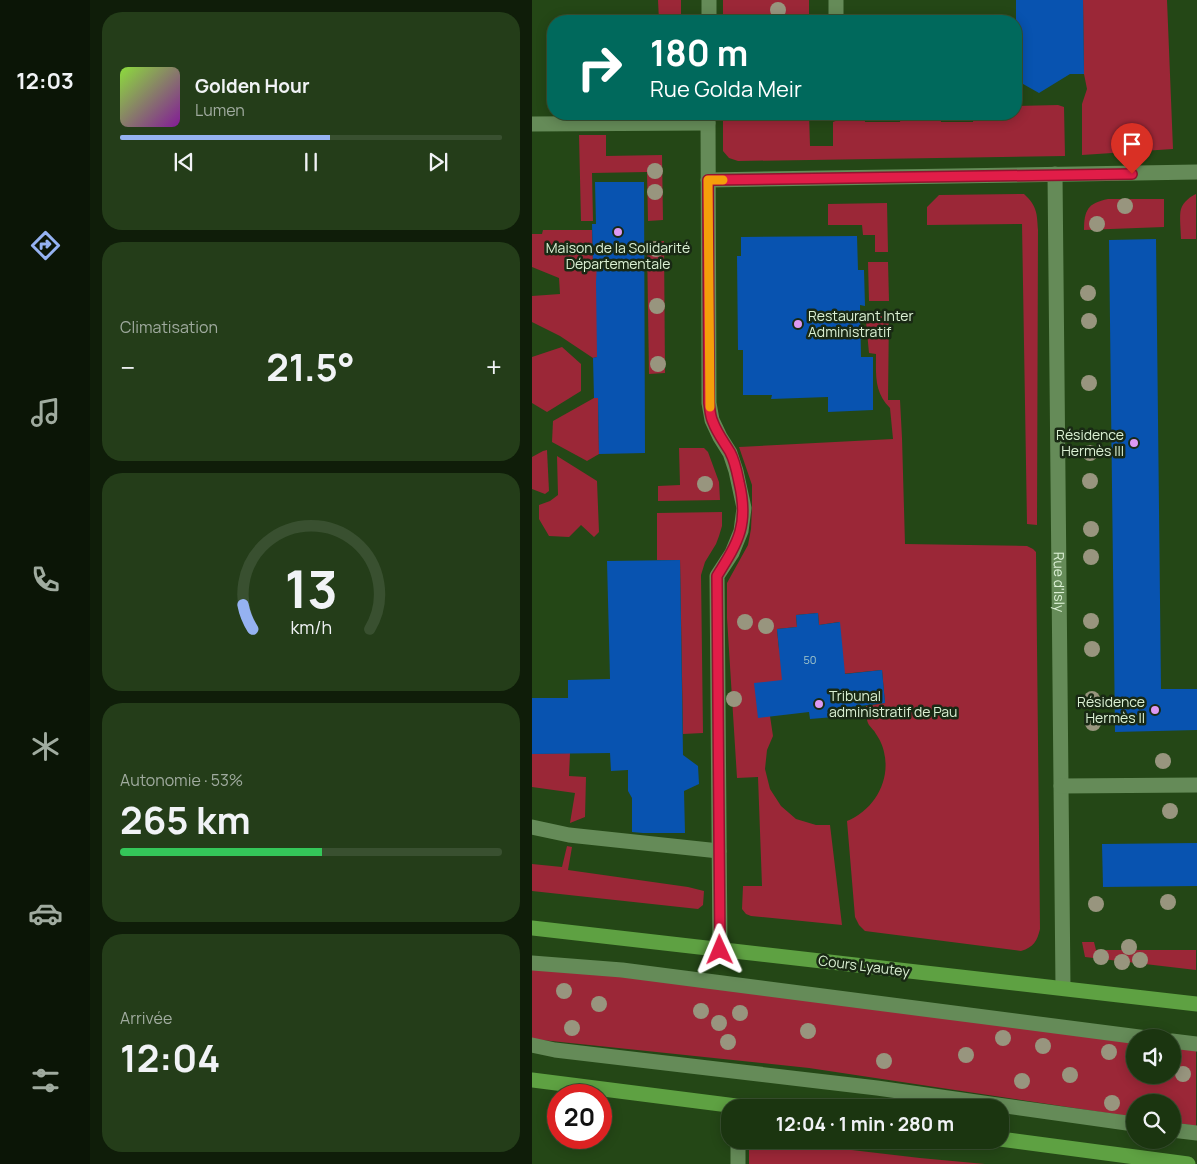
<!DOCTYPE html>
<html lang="fr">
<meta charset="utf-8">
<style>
body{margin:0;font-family:Manrope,sans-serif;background:#243d19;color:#f1f3f6;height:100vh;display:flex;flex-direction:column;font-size:19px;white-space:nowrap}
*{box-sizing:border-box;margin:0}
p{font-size:16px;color:#a0ab9f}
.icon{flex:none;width:28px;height:28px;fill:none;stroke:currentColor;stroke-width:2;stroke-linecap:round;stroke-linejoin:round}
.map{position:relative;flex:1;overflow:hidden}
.details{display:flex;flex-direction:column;gap:12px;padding:12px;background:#0f1d09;width:442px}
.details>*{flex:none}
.guide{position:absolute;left:15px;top:15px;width:475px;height:105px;border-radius:20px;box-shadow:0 2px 12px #0003,0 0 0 1px #395030;background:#00695c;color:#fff;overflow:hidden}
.controls{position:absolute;left:594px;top:1029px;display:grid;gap:10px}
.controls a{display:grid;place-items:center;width:55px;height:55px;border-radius:50%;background:#1b3510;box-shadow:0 2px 12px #0003,0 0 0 1px #395030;font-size:25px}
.speed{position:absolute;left:15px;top:1084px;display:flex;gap:10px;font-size:25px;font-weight:700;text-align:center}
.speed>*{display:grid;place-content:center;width:65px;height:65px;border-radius:50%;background:#1b3510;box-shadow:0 2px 12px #0003,0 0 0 1px #395030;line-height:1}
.speed .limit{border:8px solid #d22;background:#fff;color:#111}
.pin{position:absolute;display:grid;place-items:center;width:42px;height:42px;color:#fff;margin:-51px -21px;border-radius:50% 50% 50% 0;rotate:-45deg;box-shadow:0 0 5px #0007}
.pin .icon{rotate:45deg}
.me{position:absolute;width:55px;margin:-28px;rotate:359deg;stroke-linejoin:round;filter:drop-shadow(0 0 4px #0008)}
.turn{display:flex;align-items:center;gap:18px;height:105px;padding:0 20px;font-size:22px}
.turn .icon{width:65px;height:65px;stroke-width:2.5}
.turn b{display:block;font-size:35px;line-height:42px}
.big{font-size:38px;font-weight:700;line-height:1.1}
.details .tile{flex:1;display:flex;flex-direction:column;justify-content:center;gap:8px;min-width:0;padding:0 18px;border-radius:20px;background:#243d19}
.details .dial{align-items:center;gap:0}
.dial svg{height:130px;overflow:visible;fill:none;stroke:#395030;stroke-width:7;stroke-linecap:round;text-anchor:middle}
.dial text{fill:#f1f3f6;stroke:none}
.song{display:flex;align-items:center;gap:15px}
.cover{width:60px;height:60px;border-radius:8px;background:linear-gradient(135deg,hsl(90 70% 55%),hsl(290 70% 35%))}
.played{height:5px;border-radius:2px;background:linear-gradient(90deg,#95b2f1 55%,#395030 55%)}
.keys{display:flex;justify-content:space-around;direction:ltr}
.heat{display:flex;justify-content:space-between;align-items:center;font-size:28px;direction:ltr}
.charge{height:8px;border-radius:4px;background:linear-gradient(90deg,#34c759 53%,#395030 0)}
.trip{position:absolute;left:189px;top:1099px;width:288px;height:50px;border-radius:20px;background:#1b3510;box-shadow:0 2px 12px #0003,0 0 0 1px #395030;font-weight:700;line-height:50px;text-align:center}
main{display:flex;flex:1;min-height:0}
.tab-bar{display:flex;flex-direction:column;width:90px;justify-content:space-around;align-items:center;background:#0b1506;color:#a0ab9f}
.tab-bar .icon{width:35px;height:35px}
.tab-bar .selected{color:#95b2f1}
.tab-bar b{font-size:22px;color:#f1f3f6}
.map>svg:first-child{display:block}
.green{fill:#9b2737}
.building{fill:#0853b0}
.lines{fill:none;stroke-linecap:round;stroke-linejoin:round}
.minor{stroke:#658b58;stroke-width:15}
.major{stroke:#5ea142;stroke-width:15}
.tree{fill:#98957e}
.route-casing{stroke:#92132f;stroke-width:12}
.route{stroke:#e11d48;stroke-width:9}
.slow{stroke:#f59e0b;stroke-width:9}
.poi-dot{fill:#dd99f3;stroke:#192914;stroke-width:2}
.labels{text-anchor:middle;stroke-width:5;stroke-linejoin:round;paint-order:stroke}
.number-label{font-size:11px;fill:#a6c9cb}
.poi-label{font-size:14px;fill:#dbf0d4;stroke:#192914;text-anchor:start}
.street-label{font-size:14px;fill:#dbf0d4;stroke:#192914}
</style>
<main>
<nav class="tab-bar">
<b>12:03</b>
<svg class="icon selected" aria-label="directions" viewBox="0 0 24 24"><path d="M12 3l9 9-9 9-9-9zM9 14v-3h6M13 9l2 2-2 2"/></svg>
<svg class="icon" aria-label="music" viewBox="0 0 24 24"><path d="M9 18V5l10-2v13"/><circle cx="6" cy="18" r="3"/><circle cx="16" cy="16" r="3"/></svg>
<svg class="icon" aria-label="phone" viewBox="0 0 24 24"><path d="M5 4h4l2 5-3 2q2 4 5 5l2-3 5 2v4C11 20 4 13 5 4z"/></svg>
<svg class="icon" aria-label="climate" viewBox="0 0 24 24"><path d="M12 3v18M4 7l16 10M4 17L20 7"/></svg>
<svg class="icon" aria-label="car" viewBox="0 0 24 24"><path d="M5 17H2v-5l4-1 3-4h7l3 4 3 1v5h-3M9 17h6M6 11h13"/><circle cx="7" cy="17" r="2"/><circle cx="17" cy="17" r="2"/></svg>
<svg class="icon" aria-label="filters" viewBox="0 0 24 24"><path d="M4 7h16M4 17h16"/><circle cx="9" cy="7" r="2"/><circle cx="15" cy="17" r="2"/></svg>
</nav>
<section class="details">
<div class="tile">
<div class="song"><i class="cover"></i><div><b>Golden Hour</b><p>Lumen</p></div></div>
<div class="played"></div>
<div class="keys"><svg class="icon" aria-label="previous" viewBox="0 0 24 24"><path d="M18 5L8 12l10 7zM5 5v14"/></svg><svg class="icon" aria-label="pause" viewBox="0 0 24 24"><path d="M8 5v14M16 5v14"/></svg><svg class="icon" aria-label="next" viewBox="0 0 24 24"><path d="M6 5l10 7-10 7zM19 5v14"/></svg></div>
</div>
<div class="tile"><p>Climatisation</p>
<div class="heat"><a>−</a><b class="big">21.5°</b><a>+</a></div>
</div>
<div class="tile dial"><svg viewBox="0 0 100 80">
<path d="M14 69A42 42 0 1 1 86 69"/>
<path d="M14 69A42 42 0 0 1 8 54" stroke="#95b2f1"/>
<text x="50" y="56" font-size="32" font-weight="700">13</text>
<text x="50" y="72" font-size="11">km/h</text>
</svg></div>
<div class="tile"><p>Autonomie · 53%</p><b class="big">265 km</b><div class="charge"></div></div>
<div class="tile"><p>Arrivée</p><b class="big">12:04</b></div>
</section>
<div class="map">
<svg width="665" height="1164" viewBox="0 0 665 1164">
<rect width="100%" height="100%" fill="#244716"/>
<g class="green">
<path d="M126,0H149V21H127Z"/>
<rect x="191" y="0" width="86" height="21"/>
<path d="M551,0H635L641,149L550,155V104L555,89L552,74Z"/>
<path d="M526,105L532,107L533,156L206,161L197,158L191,151V114H277L278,146H301V122L316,116V114H332L333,122H368L369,114H408L409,122H441L442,114H484V106Z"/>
<path d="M47,135H74V156L130,155L131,220L116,221L115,172L60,173L61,221H49Z"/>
<path d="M492,194C505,206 505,213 506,230L505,525L495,524L490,224L395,225V207L407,195Z"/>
<path d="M664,194V239H649C649,232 647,215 649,209C651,202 659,196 664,194Z"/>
<path d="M576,199H632V227L552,230C552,210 556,203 576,199Z"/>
<path d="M355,203L356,252H343V235H331L330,225H296V204Z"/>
<path d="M11,230H60L61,262L65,263V357L61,358L28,336L0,322V296L28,294L27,278L0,267V234H10Z"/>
<path d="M132,241L133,373L117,374L115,242Z"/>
<path d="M336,262H356L357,301H337Z"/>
<path d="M333,311H357L356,400H368L370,438L373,544L495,546L501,549L504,552L508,929C505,941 502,947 489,951L333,931L327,925L323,917L315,821C342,810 359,781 352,752C351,746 347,738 344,734C342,730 339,728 337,725C334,720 334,711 334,706L353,703L350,670L310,674L307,622L287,625L286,613L264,615L265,627L245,629L247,649H254L258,680L238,716L241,736L235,750L233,769L238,789L249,806L264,819L284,825H298L310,925L219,916L214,914L210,909L211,886H230L226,777L205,778L195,618V583L216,545L219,529L220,507V485L207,447L361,439L358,408C342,392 344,375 344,354L337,353Z"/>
<path d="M30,347L49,364V391L15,412L0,403V357Z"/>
<path d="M62,398H66L67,454L55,461L20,442L21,421Z"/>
<path d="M147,448H172L176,452L187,482L188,500L126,501V486L148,485Z"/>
<path d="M15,450L17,491L13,494L0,489V457L11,451Z"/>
<path d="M25,456L65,481L67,532L62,537L49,525L37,537L17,536L7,519V505L18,501L26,495Z"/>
<path d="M190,512V526L187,536L184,544L173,562L169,575L171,733L151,734L148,560H125V513Z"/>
<path d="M38,753L37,776L54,777L53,817L38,823L43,793L0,787V754Z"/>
<path d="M35,846L40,847L36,870L156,887L172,891L171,905L166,909L0,891V864L30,867Z"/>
<path d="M550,942H562L564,950H664V970L553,957Z"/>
<path d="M0,966L602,1040V1075H640V1046L664,1049V1126L640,1122V1102H602V1117L277,1068L0,1039Z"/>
<path d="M224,1140H234L388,1158L453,1164H217V1150Z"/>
</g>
<g class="building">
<path d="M484,0H551L552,74H538L507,93L484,80Z"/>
<path d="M63,182H112L113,453L67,454L66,398H62L61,358L65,357L64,282L65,263H61L60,224H64Z"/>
<path d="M325,236L326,270H332L333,306L328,305L329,357H341V410L296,412V397L239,399L240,395H211V350H206L205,256H209V237Z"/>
<path d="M624,239L629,689H665V730L583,732L577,240Z"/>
<path d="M148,560L151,755L166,766L167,784L152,791L153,833H111L100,832V798L96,791V770L79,771L78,753L0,754V698H36V680L78,679L75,561Z"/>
<path d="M286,613L287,625L308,622L313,674L350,670L353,703L301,709L302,717L278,719L277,712L226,718L222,683L250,680L245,629L265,627L264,615Z"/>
<path d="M665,843V886L571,887L570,844Z"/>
</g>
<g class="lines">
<g class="minor">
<path d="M304,0V21"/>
<path d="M177,21V0"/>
<path d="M176,114L177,403L180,420L188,437L198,453L204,471L212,508L209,531L200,553L185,576L188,950"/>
<path d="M0,124L176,123"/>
<path id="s1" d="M523,174L531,988"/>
<path d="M176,180L665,172"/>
<path d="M529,786L665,785"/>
<path d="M0,827L37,835L187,851"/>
<path d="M0,963L90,970L615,1038"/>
<path d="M640,1041L665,1044"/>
<path d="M0,1045L23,1050L345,1088L602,1124"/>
<path d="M640,1130L665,1133"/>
<path d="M206,1140V1164"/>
</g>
<g class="major">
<path d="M0,928L665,1004"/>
<path d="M0,1080L220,1108"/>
<path d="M468,1139L656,1164"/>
</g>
</g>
<g class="tree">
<circle cx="246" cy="10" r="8"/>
<circle cx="123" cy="171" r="8"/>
<circle cx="123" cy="192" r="8"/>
<circle cx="593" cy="206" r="8"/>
<circle cx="565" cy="224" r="8"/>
<circle cx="124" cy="249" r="8"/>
<circle cx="556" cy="293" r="8"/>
<circle cx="125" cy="306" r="8"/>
<circle cx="557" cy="321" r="8"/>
<circle cx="126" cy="364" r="8"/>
<circle cx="557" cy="383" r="8"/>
<circle cx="558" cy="453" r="8"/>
<circle cx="558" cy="481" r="8"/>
<circle cx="173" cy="484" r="8"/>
<circle cx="559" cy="529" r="8"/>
<circle cx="559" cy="557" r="8"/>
<circle cx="559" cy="621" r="8"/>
<circle cx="213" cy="622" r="8"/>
<circle cx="234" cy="626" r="8"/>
<circle cx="560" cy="649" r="8"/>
<circle cx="202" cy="699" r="8"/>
<circle cx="560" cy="699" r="8"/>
<circle cx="561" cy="723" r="8"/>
<circle cx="631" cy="761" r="8"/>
<circle cx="638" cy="811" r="8"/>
<circle cx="636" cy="902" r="8"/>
<circle cx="564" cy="904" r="8"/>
<circle cx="597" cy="947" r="8"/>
<circle cx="569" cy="957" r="8"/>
<circle cx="608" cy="960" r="8"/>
<circle cx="590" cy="962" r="8"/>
<circle cx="32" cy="991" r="8"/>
<circle cx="67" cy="1004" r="8"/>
<circle cx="169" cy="1011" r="8"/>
<circle cx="208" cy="1013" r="8"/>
<circle cx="187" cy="1023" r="8"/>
<circle cx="40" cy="1028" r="8"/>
<circle cx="276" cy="1031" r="8"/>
<circle cx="471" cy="1038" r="8"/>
<circle cx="196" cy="1042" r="8"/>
<circle cx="511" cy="1046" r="8"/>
<circle cx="577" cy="1052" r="8"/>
<circle cx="434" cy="1055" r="8"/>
<circle cx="352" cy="1061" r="8"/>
<circle cx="651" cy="1074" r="8"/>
<circle cx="538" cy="1075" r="8"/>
<circle cx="490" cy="1081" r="8"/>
<circle cx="580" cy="1103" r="8"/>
</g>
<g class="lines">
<defs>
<path id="route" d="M188,950L185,576C207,541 217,524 207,482C205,472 203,461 198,452C192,442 185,433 181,422C178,416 178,409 177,403L176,180L600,174"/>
</defs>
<use href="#route" class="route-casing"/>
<use href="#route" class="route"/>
<path class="slow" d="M178,407L176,180H191"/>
</g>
<g class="poi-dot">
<circle cx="86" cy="232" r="5"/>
<circle cx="266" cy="324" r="5"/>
<circle cx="602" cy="443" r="5"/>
<circle cx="287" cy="704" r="5"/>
<circle cx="623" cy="710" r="5"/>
</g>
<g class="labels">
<g class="number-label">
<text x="278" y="664">50</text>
</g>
<g class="poi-label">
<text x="86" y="253" text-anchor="middle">Maison de la Solidarité<tspan x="86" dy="16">Départementale</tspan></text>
<text x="276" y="321">Restaurant Inter<tspan x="276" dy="16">Administratif</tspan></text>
<text x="592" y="440" text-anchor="end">Résidence<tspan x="592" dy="16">Hermès III</tspan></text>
<text x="297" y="701">Tribunal<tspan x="297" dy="16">administratif de Pau</tspan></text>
<text x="613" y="707" text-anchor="end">Résidence<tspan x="613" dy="16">Hermès II</tspan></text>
</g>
<g class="street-label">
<text dy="5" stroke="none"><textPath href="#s1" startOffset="408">Rue d'Isly</textPath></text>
<text transform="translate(332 966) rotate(7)" y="5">Cours Lyautey</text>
</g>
</g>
</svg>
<div class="controls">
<a><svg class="icon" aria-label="sound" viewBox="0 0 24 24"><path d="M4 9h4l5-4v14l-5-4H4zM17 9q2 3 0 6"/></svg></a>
<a><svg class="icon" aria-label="search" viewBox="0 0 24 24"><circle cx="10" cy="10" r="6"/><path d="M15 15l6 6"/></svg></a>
</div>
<div class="speed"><div class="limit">20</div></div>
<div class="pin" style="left:600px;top:174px;background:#d93025"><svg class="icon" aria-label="arrive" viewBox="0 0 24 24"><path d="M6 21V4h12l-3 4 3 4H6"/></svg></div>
<svg class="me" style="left:188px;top:950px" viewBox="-20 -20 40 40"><path d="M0-17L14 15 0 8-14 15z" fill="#e11d48" stroke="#fff" stroke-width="4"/></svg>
<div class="trip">12:04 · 1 min · 280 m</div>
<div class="guide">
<div class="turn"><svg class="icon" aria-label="right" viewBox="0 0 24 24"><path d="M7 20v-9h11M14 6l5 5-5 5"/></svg><div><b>180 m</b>Rue Golda Meir</div></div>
</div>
</div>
</main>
